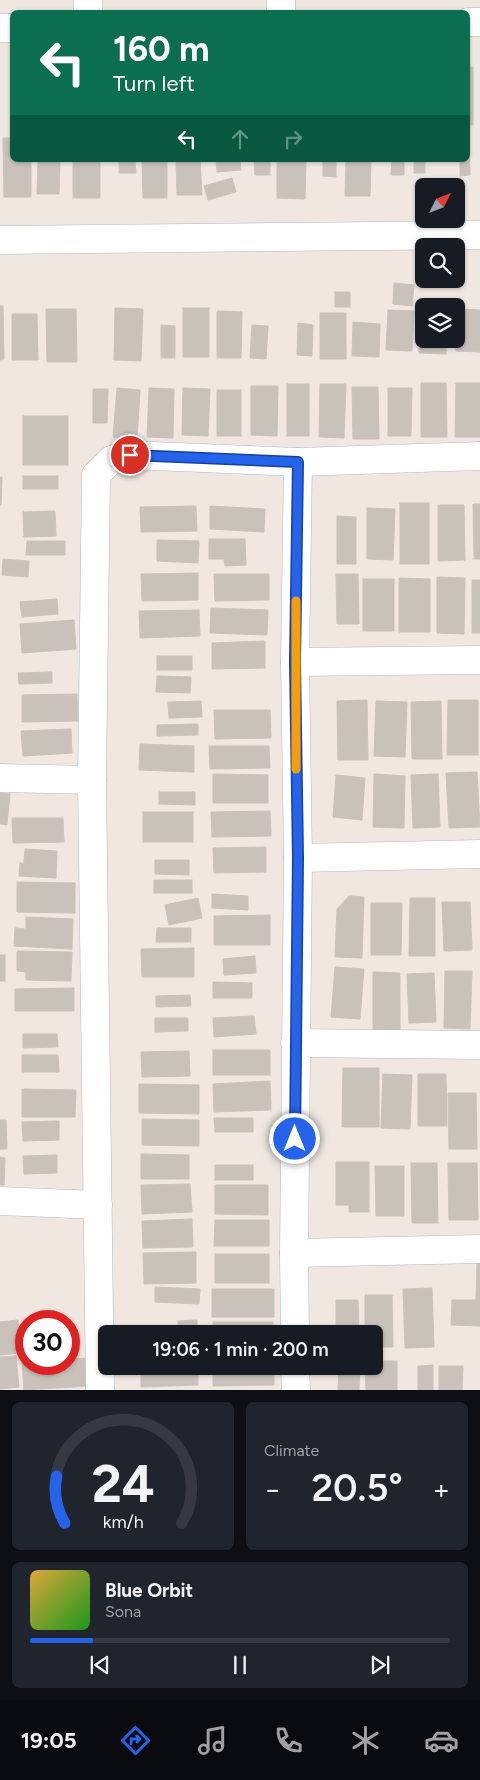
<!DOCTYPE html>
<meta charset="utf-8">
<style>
body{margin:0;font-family:Figtree,sans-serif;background:#20242c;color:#f1f3f6;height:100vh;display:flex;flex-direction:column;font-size:19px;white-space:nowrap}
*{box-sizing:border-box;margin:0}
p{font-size:16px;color:#9ea1a6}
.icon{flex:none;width:28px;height:28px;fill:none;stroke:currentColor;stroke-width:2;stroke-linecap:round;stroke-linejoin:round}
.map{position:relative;height:1390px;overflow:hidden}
.sheet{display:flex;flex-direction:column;gap:12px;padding:12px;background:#0d0f14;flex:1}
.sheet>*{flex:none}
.banner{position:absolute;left:10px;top:10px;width:460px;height:152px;border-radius:8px;box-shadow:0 1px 4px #0004;background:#0b6e4f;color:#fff;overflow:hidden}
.needle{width:32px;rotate:48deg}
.tools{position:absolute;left:415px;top:178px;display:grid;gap:10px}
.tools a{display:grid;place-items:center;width:50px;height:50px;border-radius:8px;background:#171b24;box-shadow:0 1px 4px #0004;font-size:25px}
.speed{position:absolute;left:15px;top:1310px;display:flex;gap:10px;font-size:25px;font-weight:700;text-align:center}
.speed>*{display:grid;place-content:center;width:65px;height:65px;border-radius:50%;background:#171b24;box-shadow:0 1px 4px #0004;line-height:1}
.speed .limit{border:8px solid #d22;background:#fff;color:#111}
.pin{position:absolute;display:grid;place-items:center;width:42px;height:42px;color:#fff;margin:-21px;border:2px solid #fff;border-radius:50%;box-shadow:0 1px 5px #0007}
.me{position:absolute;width:55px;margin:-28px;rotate:0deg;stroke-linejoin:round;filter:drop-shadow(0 0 4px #0008)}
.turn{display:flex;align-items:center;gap:18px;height:105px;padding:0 20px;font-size:22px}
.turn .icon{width:65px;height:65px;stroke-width:2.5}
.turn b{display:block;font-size:35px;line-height:42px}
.lanes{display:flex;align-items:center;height:48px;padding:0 20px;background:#0003;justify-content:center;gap:25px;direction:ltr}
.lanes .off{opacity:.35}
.big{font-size:38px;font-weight:600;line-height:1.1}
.sheet .tile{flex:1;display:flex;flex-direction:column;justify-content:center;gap:8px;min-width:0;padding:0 18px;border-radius:8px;background:#20242c}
.sheet .dial{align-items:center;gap:0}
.dial svg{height:130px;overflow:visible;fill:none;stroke:#363941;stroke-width:7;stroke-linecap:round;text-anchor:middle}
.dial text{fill:#f1f3f6;stroke:none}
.song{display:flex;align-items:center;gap:15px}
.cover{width:60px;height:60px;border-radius:8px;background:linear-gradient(135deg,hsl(40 70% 55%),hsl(120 70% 35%))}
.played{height:5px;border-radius:2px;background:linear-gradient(90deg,#2563eb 15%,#363941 15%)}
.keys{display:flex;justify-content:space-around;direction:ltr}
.heat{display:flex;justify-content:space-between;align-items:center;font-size:28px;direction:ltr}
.sheet .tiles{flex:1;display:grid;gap:12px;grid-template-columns:1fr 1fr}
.tile:last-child{grid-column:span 2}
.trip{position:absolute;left:98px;top:1325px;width:285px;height:50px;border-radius:8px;background:#171b24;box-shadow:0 1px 4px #0004;font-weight:600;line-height:50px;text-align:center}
.tabs{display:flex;height:80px;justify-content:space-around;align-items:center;background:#090b0e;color:#9ea1a6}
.tabs .icon{width:35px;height:35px}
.tabs .active{color:#2563eb}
.tabs b{font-size:22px;color:#f1f3f6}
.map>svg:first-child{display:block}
.building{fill:#c8c2bb;stroke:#cbc3b8}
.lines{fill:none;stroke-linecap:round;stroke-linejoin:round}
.minor-casing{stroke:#b3b7c1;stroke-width:29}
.minor{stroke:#fff;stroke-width:28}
.route-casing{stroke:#184099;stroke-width:12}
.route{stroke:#2563eb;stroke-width:9}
.slow{stroke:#f59e0b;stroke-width:9}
</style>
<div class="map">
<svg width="480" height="1390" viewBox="0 0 480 1390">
<rect width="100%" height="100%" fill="#efe7e0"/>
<g class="building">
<rect x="468" y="67" width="5" height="58"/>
<path d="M3,138H12V160H31V197H4Z"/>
<path d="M468,138H469L470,175L460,176V160H468Z"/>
<path d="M38,160H60L59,194H37Z"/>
<rect x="73" y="160" width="27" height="38"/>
<path d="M119,160H135L136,173H119Z"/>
<path d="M142,160H167V198H143Z"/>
<path d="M176,160H200L202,195H177Z"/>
<path d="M216,160H240L241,170L217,172Z"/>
<path d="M254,160H270V175H255Z"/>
<path d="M277,160H306L305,199L277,198Z"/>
<path d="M323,160H336V177L323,176Z"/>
<path d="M346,160H371L370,196H345Z"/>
<path d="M392,160H404V175H391Z"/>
<rect x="414" y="160" width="11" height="13"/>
<path d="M232,178L236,192L208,200L204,186Z"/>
<path d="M394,283L414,285L412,306L393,304Z"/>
<rect x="335" y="292" width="15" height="15"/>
<path d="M0,306H3L4,359L0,360Z"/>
<path d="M115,308L143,309L141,361L114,360Z"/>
<rect x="183" y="308" width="26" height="49"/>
<path d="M46,309H76L77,362H47Z"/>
<path d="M421,309H424V339H446V354L419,353Z"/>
<path d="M456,309L480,310V352L456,351Z"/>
<path d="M388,310L414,311L412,351L386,350Z"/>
<path d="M217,311L242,312L241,358H217Z"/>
<rect x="320" y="313" width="26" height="46"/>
<path d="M12,314H37L38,360H12Z"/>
<path d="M353,322L380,324L379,357L352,356Z"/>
<path d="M298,323L313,325L312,356L297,355Z"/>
<path d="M161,325L175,326V358H161Z"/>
<path d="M252,325L268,326L266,359L250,358Z"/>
<path d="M421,383H446L447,437H421Z"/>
<path d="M456,383H480V437H455Z"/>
<rect x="287" y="384" width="22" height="52"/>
<path d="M320,384H346L344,438L319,437Z"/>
<path d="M251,386H278L277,436L251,435Z"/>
<path d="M352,387H378L379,439H353Z"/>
<path d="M117,388L140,390L137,439L113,437Z"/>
<path d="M149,388L174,389L173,438L147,437Z"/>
<path d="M183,388L210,389L208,436L182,435Z"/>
<path d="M388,388H412L411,436H388Z"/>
<path d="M93,389H108L107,423H93Z"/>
<rect x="217" y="390" width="24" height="46"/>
<rect x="23" y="416" width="45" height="49"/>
<rect x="23" y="476" width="35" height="13"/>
<path d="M0,477H2L1,505H0Z"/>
<rect x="400" y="503" width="29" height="61"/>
<path d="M473,504H480V559H474Z"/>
<path d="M438,505H464L465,560L438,561Z"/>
<path d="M196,506L197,531L141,532L140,507Z"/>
<path d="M210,506L265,509L264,532L210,529Z"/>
<path d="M367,508L395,509L393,560L367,559Z"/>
<path d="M55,511L56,536L24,537L23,512Z"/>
<path d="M337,516L356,517V564H337Z"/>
<path d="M209,539H245L246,565L225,566L224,559H209Z"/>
<path d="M157,540L199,541L198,563L157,561Z"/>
<path d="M27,541H65V555H26Z"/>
<path d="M3,559L29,561L28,577L2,575Z"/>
<path d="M198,573V600L142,601L141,574Z"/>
<path d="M214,574H269V600L215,601Z"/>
<path d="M336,574H358L359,624H337Z"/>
<path d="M437,577L465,578L464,634L437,633Z"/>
<path d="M399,578L430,579V632H399Z"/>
<rect x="363" y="579" width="31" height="52"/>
<rect x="472" y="580" width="8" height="53"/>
<path d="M57,599L58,614L22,617L20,602Z"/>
<path d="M211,608L268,610L267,635L210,633Z"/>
<path d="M199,610L200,636L140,638L139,611Z"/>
<path d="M74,620L76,649L22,653L20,624Z"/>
<path d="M265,641V668L212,669V643Z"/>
<rect x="157" y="656" width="35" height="14"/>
<path d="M52,672V683L19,684L18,673Z"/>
<path d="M157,676L191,677L190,693L156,692Z"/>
<path d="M77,694L78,721L22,722V695Z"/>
<path d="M367,700L368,760H338L337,701Z"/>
<path d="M448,700H478V755H447Z"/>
<path d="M201,701L202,717L169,718L168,702Z"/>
<path d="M376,701L407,702L405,757L374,756Z"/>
<path d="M441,701L442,759H412L411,702Z"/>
<path d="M214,710H270L271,738L215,739Z"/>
<path d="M198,724V735L157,736V725Z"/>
<path d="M71,729L72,753L23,756L21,731Z"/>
<path d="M140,744L194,746V772L139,770Z"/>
<path d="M209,746H269L270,768L210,769Z"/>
<path d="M477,772L480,827L449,828L446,773Z"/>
<path d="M213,774L268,775V803H213Z"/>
<path d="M374,774L405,776L404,828L373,827Z"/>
<path d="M438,774L440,827L413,828L411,775Z"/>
<path d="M336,775L365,778L362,820L333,817Z"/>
<path d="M159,792H195V805L159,804Z"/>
<path d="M0,793L10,794L7,825L0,824Z"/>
<path d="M270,811L271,836L212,837L211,812Z"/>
<rect x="143" y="812" width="50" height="30"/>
<path d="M12,818H63L64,842L13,843Z"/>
<path d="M266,847V872L214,873L213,848Z"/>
<path d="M25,849L57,851L56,878L19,876L20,863H24Z"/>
<path d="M155,860H189V875L155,874Z"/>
<rect x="154" y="880" width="38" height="13"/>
<path d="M17,882L75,883V913L17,912Z"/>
<path d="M212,894L248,896V910L212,908Z"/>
<path d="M349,896L364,897L362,958L335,957L337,909Z"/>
<path d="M198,898L202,918L169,925L165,905Z"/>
<path d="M410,898H435V956H409Z"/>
<path d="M442,902H470L472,950L444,951Z"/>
<path d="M371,903H402L401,955H371Z"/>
<path d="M270,915V945H214V916Z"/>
<path d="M26,917L73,919L72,949L14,946L15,928L26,929Z"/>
<path d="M157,928H191V942H156Z"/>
<path d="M194,948V977H142L141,949Z"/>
<path d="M17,951L72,952L71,981L26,980V972L17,971Z"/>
<rect x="0" y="955" width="5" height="26"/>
<path d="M255,956L256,973L224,975L223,959Z"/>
<path d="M335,967L364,969L360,1019L331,1017Z"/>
<path d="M445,971H472L470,1029L444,1028Z"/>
<path d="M373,972L400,973V1030H373Z"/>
<path d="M434,973L436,1022L409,1023L407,974Z"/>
<path d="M213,982L252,983V998H213Z"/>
<path d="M74,988V1011H15V989Z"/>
<path d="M190,995L191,1006L156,1007V996Z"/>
<path d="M254,1016L256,1034L214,1037L213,1018Z"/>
<path d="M155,1018H188V1031L155,1032Z"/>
<path d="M23,1034H57L58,1047L23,1048Z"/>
<rect x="213" y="1050" width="57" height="25"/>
<path d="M189,1051L190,1076L142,1077L141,1052Z"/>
<path d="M22,1055H58L59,1072H22Z"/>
<path d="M343,1068H379V1127H342Z"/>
<path d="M383,1074L412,1075L410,1129L381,1128Z"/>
<path d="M418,1074H446L447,1126H418Z"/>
<path d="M270,1081L271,1110L214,1112L213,1084Z"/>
<path d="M139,1084L199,1085V1114L139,1113Z"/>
<path d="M22,1089L76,1090L75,1117H22Z"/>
<path d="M448,1093H476L477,1149H449Z"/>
<path d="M214,1118H253V1132H215Z"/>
<path d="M142,1119L199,1120V1146L142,1145Z"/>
<path d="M0,1120H6L7,1149H0Z"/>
<path d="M59,1121V1140L23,1141L22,1122Z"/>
<path d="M141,1154L189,1155V1179H141Z"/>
<path d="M57,1155V1173L24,1174L23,1156Z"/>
<path d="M0,1157L5,1158L4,1185H0Z"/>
<path d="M336,1162H369V1212H349V1205H336Z"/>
<path d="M411,1163H437L438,1223H412Z"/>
<path d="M448,1163H477L478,1220H449Z"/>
<rect x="215" y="1165" width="38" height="15"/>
<path d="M375,1166H404V1216H376Z"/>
<path d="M190,1184L192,1212L142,1214L141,1185Z"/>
<path d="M215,1185H268V1215L215,1214Z"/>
<path d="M192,1219L193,1247L143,1248L142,1221Z"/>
<path d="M215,1220H269V1246H214Z"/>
<path d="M196,1252V1283L144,1284L143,1253Z"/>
<rect x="215" y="1254" width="54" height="29"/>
<path d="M477,1263H480V1326L451,1325L452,1300H476Z"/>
<path d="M155,1287L200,1289L199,1304L155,1302Z"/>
<path d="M432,1288L434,1347L405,1348L403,1289Z"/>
<rect x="212" y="1289" width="62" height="28"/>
<path d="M365,1295H392L393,1347H374V1334H365Z"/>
<path d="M336,1300H358L359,1334H336Z"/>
<path d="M18,1320L21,1353L0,1355V1322Z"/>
<path d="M197,1320V1334H178V1321Z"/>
<rect x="213" y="1322" width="60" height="12"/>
<path d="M16,1356L19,1387L0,1389V1357Z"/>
<path d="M88,1358L91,1386L24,1390L22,1363L69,1364V1359Z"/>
<path d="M374,1361H397V1390H366L365,1366H374Z"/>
<path d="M433,1365V1390H418V1366Z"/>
<path d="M141,1366H198V1385L141,1387Z"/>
<path d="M213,1366H274V1385L213,1386Z"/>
<path d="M339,1366H360L359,1390H338Z"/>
<path d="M439,1366H463L462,1390H439Z"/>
</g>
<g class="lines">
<defs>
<g id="minor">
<path d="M88,12V0"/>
<path d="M281,12V0"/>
<path d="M468,22H480"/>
<path d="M0,28H12"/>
<path d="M0,240L480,235"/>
<path d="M295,662L480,660"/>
<path d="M0,778L92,780"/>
<path d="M298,858L480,854"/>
<path d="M295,1043L480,1045"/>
<path d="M0,1201L98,1205"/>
<path d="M294,1253L480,1249"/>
<path d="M295,1334L294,1253L298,858L295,662L298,462"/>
<path d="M295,1366L296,1390"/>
<path d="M100,1390L92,780L96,475L111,460L130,455L298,462L480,456"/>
</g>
</defs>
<use href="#minor" class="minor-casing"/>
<use href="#minor" class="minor"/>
</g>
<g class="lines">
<defs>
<path id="route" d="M130,455L298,462L295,662L298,858L295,1139"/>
</defs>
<use href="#route" class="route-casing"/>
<use href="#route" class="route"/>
<path class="slow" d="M296,601V769"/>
</g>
</svg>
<div class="tools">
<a><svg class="needle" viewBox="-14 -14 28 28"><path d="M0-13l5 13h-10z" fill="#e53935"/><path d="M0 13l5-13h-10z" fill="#9ea1a6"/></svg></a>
<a><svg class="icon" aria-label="search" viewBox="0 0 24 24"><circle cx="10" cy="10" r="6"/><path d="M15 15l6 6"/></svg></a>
<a><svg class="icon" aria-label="layers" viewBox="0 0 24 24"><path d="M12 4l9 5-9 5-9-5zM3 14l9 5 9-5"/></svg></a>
</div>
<div class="speed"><div class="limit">30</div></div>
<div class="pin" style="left:130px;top:455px;background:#d93025"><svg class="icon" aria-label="arrive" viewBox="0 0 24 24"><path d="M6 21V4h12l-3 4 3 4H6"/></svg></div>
<svg class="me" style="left:295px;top:1139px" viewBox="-20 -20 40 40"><circle r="17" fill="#2563eb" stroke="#fff" stroke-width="3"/><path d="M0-11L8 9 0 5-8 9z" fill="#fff"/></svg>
<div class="trip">19:06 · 1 min · 200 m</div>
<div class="banner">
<div class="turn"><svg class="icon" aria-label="left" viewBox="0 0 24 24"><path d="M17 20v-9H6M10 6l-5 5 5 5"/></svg><div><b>160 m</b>Turn left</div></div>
<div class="lanes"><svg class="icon" aria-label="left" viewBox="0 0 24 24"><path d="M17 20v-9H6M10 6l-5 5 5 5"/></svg><svg class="icon off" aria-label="ahead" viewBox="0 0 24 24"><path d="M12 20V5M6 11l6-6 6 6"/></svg><svg class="icon off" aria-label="right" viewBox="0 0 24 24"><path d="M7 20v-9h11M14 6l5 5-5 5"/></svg></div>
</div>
</div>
<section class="sheet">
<div class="tiles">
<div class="tile dial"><svg viewBox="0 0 100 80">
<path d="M14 69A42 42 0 1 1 86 69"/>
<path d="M14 69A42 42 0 0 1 9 40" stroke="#2563eb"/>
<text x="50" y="56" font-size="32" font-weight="700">24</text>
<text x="50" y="72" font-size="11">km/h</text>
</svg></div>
<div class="tile"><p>Climate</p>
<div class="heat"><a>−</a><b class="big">20.5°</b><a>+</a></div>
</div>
<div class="tile">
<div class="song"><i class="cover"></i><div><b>Blue Orbit</b><p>Sona</p></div></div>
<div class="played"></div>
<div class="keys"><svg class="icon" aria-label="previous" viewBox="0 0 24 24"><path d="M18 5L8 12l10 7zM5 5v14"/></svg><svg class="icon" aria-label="pause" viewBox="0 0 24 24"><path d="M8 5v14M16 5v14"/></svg><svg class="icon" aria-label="next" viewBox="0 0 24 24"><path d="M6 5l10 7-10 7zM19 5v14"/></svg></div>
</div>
</div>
</section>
<nav class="tabs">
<b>19:05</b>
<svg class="icon active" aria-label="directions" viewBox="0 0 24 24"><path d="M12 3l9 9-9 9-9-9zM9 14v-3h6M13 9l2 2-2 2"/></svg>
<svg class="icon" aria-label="music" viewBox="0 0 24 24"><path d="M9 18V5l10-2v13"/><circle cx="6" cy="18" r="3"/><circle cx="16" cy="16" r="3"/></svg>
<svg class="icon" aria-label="phone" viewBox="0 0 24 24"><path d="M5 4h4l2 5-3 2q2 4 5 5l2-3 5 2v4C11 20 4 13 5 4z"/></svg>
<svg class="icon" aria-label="climate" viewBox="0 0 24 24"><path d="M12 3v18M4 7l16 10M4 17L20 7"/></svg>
<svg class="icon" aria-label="car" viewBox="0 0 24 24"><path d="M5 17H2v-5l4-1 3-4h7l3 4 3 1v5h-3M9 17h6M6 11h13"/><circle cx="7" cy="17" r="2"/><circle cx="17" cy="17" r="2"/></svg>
</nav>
